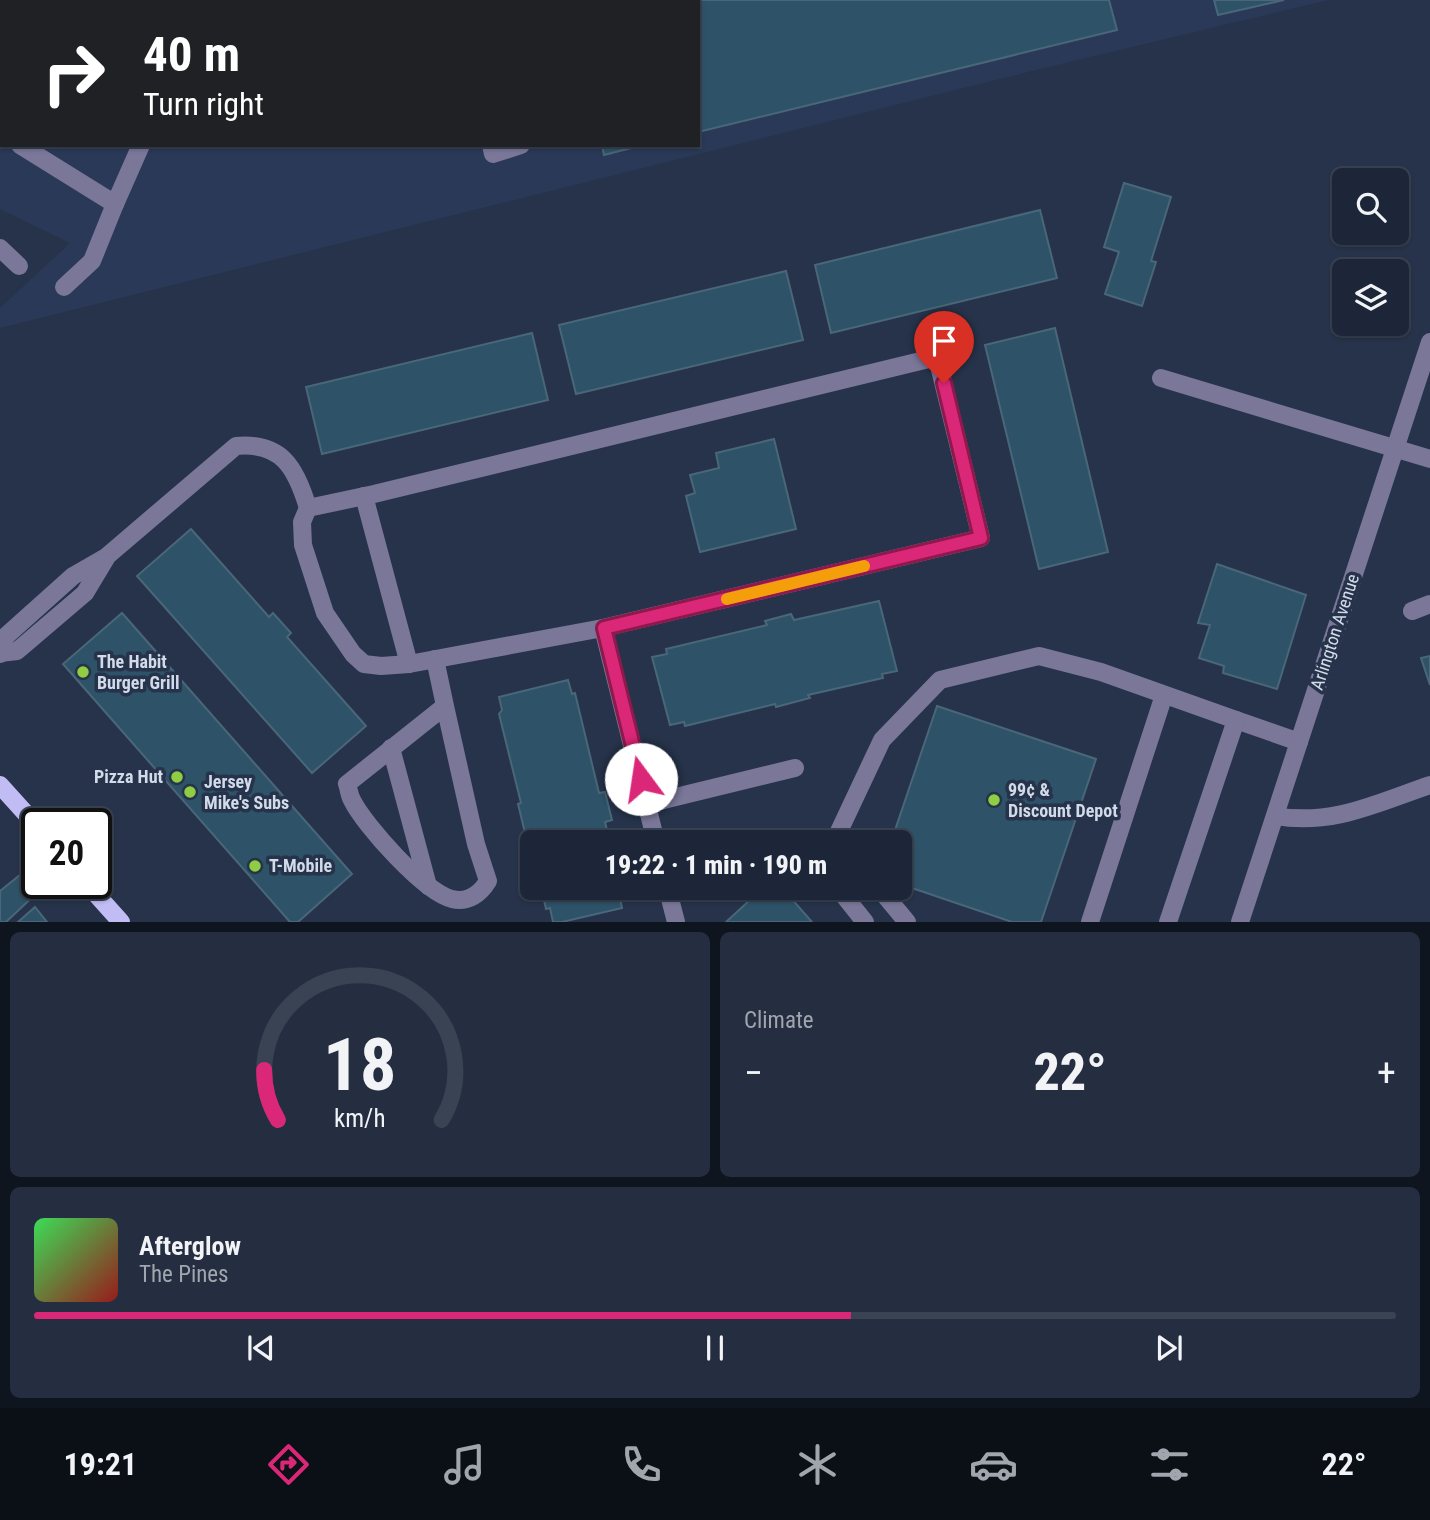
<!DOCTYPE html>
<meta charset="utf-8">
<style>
body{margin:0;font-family:"Roboto Condensed",sans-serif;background:#252e40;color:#f1f3f6;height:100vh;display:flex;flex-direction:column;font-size:26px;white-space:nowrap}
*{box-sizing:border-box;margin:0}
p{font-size:23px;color:#a0a5ae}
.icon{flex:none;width:38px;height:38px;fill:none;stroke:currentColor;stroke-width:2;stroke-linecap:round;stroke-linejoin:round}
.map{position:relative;height:922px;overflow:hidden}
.details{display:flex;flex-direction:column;gap:10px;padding:10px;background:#0f151f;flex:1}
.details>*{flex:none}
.hud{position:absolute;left:0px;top:0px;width:700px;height:147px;box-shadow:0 2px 5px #0004,0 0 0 2px #3a4353;background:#202124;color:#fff;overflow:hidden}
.controls{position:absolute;left:1332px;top:168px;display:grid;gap:14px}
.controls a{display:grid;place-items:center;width:77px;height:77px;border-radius:10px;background:#1c2638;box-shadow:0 2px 5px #0004,0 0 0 2px #3a4353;font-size:35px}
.speed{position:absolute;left:21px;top:808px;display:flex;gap:14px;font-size:35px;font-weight:700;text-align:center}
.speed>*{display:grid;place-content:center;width:91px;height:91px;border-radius:50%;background:#1c2638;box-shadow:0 2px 5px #0004,0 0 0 2px #3a4353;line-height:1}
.speed .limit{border:4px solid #111;border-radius:10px;background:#fff;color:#111}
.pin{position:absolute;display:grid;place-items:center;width:60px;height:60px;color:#fff;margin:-72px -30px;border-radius:50% 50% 50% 0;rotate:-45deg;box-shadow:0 0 7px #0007}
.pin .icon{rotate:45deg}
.me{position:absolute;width:77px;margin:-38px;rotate:346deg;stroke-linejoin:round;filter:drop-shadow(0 0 5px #0008)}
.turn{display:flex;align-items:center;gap:24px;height:147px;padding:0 28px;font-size:32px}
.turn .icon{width:91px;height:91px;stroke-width:2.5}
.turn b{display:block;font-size:49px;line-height:60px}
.big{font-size:52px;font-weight:800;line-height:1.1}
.details .widget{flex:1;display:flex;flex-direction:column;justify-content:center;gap:10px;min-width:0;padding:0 24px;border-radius:10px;background:#252e40}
.details .dial{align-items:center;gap:0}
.dial svg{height:182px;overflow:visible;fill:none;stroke:#3a4353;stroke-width:7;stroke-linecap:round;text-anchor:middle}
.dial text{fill:#f1f3f6;stroke:none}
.song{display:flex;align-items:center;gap:21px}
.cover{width:84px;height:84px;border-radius:10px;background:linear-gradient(135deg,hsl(130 70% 55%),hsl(0 70% 35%))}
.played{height:7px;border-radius:4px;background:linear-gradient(90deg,#db2777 60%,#3a4353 60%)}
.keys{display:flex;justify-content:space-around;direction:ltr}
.heat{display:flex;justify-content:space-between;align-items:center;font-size:38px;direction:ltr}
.details .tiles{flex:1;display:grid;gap:10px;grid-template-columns:1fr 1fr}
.widget:last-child{grid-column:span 2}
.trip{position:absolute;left:520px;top:830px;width:392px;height:70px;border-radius:10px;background:#1c2638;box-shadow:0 2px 5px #0004,0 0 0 2px #3a4353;font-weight:800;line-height:70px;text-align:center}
.tab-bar{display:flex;height:112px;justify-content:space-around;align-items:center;background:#0b0f16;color:#a0a5ae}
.tab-bar .icon{width:49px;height:49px}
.tab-bar .on{color:#db2777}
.tab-bar b{font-size:32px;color:#f1f3f6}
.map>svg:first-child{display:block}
.built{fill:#2a3957;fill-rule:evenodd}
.building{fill:#2e5267;stroke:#496779;stroke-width:2}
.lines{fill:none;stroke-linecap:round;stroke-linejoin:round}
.minor{stroke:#7a7799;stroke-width:18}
.major{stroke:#c1bcf4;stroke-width:18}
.route-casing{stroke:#8e194d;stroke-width:18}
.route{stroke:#db2777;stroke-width:12}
.slow{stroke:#f59e0b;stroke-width:12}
.poi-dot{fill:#8fcd42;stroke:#26334a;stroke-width:2.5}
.labels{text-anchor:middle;stroke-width:7;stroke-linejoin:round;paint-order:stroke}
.street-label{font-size:18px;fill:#d2dbea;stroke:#26334a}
.poi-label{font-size:18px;font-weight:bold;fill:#d2dbea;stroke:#26334a;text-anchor:start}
</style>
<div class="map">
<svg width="1430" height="922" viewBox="0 0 1430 922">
<rect width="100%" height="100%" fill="#26334a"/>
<path class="built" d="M0,0H1329L1036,70L0,328V308L70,243L0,209ZM2,2H698V145H2Z"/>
<g class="building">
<path d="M567,0H1109L1117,30L698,132V2Z"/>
<path d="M1214,0H1284L1218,15Z"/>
<path d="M602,145H643L604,155Z"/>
<path d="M1124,183L1171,197L1151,261L1156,262L1142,306L1105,294L1119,252L1104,247Z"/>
<path d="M1040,210L1057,278L831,333L815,265Z"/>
<path d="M786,271L803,340L576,394L559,325Z"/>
<path d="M1055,328L1108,552L1039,569L985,345Z"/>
<path d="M532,333L548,400L322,454L306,387Z"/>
<path d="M774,439L796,529L700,552L686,496L695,493L690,475L719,468L716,453Z"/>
<path d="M191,529L269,617L273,613L291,633L287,637L366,726L312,773L137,576Z"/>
<path d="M1217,564L1306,595L1277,689L1223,673L1224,666L1199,658L1210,625L1198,623Z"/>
<path d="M879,601L897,671L882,674L883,678L808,695L810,698L776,707L775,704L685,726L684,722L670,725L652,657L667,654L666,649L767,625L765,621L791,614L794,620Z"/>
<path d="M122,613L352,874L298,922H290L63,664Z"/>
<path d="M1430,656V685L1421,658Z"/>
<path d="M568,680L572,694L575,693L599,793L605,792L612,820L605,822L610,842H532V850L529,837H526L518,804L521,803L499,714L502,710L499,697Z"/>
<path d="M937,706L1096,759L1041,922H1012L900,884V842H891Z"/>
<path d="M21,874L38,892L6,922H0V891Z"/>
<path d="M541,887H622L623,892H619L622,908L562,922H553L550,908L546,909Z"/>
<path d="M764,887H777L781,892L784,890L812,922H726Z"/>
<path d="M35,907L47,922H18Z"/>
</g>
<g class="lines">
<g class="minor">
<path d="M494,0V2"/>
<path d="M334,2V0"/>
<path d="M0,133L2,134"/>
<path d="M20,145L115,204L141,145"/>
<path d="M491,145L493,154L521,145"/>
<path d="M0,248L19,266"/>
<path d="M64,287L92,261L115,204"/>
<path d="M1161,378L1430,459"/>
<path d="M364,496L409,664"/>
<path d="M308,508L302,522L303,545L325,613L353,654L364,664L381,666L409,664L603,628"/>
<path d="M1412,611L1430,604"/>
<path d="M0,653L17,651L85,593L106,558"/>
<path d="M0,654L6,636L73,576L106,557L236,446C282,442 296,468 308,508L374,494L937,357L981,538L603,628L656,842"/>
<path d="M435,659L445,706L476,844L488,881C480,894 468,903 452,899C425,893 364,825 352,800C349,795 349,789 347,784L445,706"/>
<path d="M1236,720L1299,742"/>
<path d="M391,748L428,886"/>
<path d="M647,804L795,768"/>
<path d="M1275,816C1333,826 1377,803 1430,785"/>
<path d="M834,842L882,740L940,680L1039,656L1101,672L1236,720L1168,922"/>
<path d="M667,887L676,922"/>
<path d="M837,887L865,922"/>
<path d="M878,887L907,922"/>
<path d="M1090,922L1164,695"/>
<path d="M1240,922L1430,342"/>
</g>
<g class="major">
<path d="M0,785L37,826"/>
<path d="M87,884L121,922"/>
</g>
</g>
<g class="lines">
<defs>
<path id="route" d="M641,779L604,628L981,538L944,383"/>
</defs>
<use href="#route" class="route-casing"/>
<use href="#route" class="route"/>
<path class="slow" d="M727,599L864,566"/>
</g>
<g class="poi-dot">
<circle cx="83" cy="672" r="7"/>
<circle cx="177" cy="777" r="7"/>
<circle cx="190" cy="792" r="7"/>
<circle cx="994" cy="800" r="7"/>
<circle cx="255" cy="866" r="7"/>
</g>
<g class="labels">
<g class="street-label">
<text transform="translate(1335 632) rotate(-72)" y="6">Arlington Avenue</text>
</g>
<g class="poi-label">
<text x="97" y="668">The Habit<tspan x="97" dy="21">Burger Grill</tspan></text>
<text x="163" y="783" text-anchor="end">Pizza Hut</text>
<text x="204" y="788">Jersey<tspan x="204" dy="21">Mike's Subs</tspan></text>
<text x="1008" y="796">99¢ &amp;<tspan x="1008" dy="21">Discount Depot</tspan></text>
<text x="269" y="872">T-Mobile</text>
</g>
</g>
</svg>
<div class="controls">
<a><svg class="icon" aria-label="search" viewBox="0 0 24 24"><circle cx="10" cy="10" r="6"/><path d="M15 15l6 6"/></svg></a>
<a><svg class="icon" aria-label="layers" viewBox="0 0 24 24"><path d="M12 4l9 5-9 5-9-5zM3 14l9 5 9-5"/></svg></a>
</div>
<div class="speed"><div class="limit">20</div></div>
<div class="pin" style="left:944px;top:383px;background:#d93025"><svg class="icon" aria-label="arrive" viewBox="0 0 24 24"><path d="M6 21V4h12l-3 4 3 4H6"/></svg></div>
<svg class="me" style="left:641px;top:779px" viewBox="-20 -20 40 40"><circle r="19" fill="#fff"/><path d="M0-13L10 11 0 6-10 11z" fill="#db2777"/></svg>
<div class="trip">19:22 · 1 min · 190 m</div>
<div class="hud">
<div class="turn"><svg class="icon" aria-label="right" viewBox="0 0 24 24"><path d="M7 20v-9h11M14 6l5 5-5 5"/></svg><div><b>40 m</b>Turn right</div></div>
</div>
</div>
<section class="details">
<div class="tiles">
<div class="widget dial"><svg viewBox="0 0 100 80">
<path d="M14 69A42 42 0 1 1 86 69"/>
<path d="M14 69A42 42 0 0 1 8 47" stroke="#db2777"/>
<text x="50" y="56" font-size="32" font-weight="700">18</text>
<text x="50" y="72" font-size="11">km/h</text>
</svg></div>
<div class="widget"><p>Climate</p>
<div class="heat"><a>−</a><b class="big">22°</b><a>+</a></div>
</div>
<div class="widget">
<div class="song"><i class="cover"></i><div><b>Afterglow</b><p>The Pines</p></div></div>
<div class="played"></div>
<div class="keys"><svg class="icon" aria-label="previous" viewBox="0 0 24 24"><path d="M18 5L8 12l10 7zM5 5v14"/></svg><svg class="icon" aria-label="pause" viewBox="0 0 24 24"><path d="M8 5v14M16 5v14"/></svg><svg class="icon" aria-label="next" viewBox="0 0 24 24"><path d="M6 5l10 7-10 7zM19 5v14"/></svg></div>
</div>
</div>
</section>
<nav class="tab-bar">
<b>19:21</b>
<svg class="icon on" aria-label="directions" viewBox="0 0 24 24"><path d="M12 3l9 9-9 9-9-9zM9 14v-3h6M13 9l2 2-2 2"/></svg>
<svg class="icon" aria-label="music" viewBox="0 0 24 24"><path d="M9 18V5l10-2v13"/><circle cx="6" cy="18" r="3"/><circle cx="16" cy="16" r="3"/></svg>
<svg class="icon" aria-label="phone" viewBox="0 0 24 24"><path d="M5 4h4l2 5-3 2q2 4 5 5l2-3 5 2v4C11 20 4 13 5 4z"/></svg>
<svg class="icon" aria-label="climate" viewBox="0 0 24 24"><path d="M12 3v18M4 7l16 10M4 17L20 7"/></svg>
<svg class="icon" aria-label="car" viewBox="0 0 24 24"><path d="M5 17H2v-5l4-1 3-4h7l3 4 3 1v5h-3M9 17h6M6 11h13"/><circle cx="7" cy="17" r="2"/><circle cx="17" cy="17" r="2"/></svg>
<svg class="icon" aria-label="filters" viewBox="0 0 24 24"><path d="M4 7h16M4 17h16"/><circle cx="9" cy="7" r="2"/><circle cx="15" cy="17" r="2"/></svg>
<b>22°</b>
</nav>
